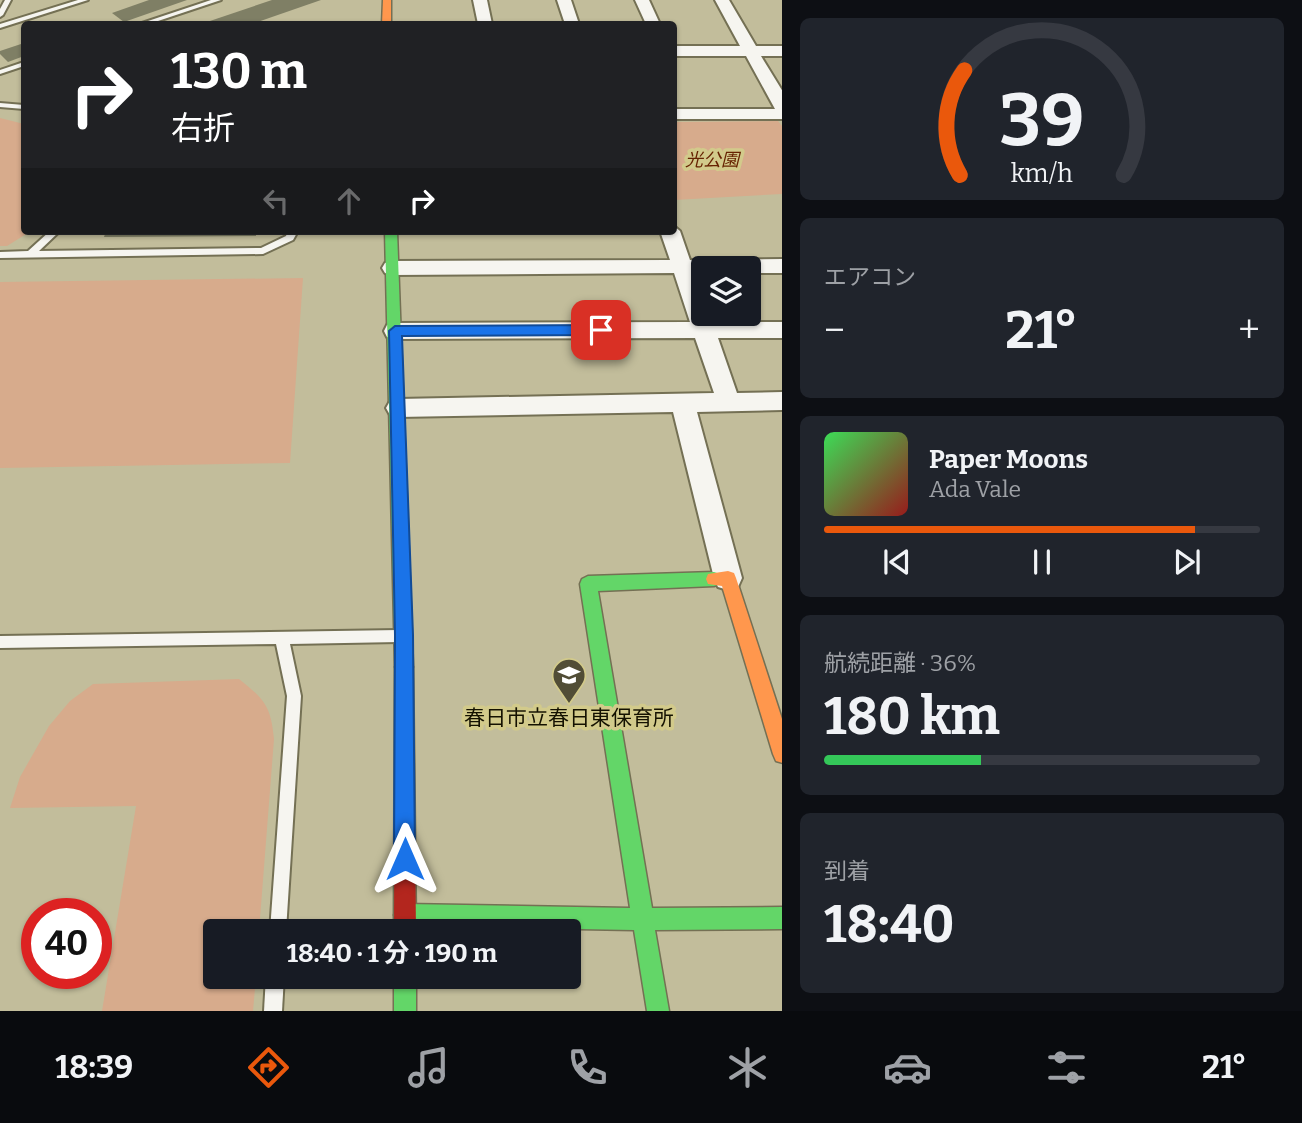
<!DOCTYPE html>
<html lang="ja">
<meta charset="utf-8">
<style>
body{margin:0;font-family:Bitter,"Noto Sans JP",serif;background:#20242c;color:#f1f3f6;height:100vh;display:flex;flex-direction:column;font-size:26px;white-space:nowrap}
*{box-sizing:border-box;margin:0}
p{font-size:23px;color:#9ea1a6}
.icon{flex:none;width:38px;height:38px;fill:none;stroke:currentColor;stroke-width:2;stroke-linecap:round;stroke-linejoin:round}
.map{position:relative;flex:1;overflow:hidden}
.side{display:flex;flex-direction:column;gap:18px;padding:18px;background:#0d0f14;width:520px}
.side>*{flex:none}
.top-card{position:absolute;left:21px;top:21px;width:656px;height:214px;border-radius:7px;box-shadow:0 2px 5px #0004;background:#202124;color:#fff;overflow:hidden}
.buttons{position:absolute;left:691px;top:256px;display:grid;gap:14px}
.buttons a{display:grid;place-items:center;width:70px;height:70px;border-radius:7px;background:#171b24;box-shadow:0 2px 5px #0004;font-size:35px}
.speed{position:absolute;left:21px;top:898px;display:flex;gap:14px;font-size:35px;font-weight:700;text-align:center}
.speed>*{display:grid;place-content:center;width:91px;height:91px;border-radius:50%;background:#171b24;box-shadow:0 2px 5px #0004;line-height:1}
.speed .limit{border:10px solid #d22;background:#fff;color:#111}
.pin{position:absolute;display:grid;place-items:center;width:60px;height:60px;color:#fff;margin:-30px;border-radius:14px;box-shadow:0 4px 10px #0006}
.me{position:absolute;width:77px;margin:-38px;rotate:0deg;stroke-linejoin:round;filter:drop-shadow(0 0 5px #0008)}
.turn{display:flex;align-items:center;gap:24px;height:147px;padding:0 35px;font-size:32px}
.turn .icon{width:91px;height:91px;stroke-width:2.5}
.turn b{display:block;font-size:49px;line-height:60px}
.lanes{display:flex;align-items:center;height:66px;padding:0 35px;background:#0003;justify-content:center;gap:35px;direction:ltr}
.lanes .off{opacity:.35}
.big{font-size:52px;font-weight:700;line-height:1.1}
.side .widget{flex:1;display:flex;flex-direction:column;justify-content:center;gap:10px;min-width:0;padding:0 24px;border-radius:10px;background:#20242c}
.side .dial{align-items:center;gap:0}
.dial svg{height:182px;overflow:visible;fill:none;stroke:#363941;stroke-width:7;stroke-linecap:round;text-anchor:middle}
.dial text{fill:#f1f3f6;stroke:none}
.song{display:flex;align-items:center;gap:21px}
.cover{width:84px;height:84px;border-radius:10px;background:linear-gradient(135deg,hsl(130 70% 55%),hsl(0 70% 35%))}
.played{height:7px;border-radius:4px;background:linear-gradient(90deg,#ea580c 85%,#363941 85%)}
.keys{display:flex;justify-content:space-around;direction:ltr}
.heat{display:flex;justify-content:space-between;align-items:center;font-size:38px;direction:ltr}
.charge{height:10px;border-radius:5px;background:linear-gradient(90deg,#34c759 36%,#363941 0)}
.trip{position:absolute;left:203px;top:919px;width:378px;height:70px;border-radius:7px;background:#171b24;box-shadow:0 2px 5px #0004;font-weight:700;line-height:70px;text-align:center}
.tab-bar{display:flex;height:112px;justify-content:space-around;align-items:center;background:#090b0e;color:#9ea1a6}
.tab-bar .icon{width:49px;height:49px}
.tab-bar .current{color:#ea580c}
.tab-bar b{font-size:32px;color:#f1f3f6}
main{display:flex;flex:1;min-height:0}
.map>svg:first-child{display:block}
.green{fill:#d7ab8c}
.building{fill:#7f7f65}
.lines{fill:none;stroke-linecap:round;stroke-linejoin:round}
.lane-casing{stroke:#747054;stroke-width:4}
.street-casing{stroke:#747054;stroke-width:4}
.fast-casing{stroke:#747054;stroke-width:3}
.slow-casing{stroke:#747054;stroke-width:3}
.jam-casing{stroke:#747054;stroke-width:3}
.lane{fill:#f6f5f0;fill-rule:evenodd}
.street{fill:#f6f5f0;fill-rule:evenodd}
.fast{fill:#63d668;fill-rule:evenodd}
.slow{fill:#ff974d;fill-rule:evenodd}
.jam{fill:#b3261e;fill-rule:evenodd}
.route{fill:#1a73e8;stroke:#114b97;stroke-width:2}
.labels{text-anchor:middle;stroke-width:7;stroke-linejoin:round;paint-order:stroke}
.far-park-label{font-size:18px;font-style:italic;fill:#672302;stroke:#d2ca8b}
.poi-label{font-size:21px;fill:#141100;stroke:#d2ca8b}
</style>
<main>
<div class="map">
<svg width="783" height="1011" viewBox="0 0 783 1011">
<rect width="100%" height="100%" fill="#c2bd9b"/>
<g class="green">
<path d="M0,118L24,124V231H31L7,246H0Z"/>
<path d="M778,121L782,126V194L674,200V122Z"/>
<path d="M303,278L290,463L0,468V282Z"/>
<path d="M239,679C264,699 271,706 274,739L259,931H215V976L256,977L253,1011H102L136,806L10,808L20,777L49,726L70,701L93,684Z"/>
</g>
<g class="building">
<path d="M149,0H187L124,22L112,13Z"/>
<path d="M272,0H321L252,24H201Z"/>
<path d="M24,43V56L8,62L0,54V51Z"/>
<path d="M106,231H256V236L104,237Z"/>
</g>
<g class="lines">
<defs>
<g id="lane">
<path d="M5,0H11L3,15L0,17V9Z"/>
<path d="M78,0H88L0,28V24Z"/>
<path d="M211,0H221L149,24H139Z"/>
<path d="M24,62V66L0,74V70Z"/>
<path d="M0,103L24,105V109L0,107Z"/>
<path d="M50,231H60L39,251L261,248L286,236L288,231H298L293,240L263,254L0,258V252L28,251Z"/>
<path d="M399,630L404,631L406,636L404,641L399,642L290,644L301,696L286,931H270L287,696L276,644L0,648V636Z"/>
<path d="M266,976H284L282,1011H264Z"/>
</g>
<g id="street">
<path d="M473,0H487L492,24H478Z"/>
<path d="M557,0H571L579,24H565Z"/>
<path d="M635,0H649L660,24H646Z"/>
<path d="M715,0H729L756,46H783V56H761L783,92V119H674V109H775L746,56H674V46H740Z"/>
<path d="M674,226L680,231L690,260L783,259V273H749V268H704V273H695L704,298V313H709L712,322H783V338H718L737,393L783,392V410L697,412L742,578L738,587L728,590L718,587L714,578L673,412L398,417L390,415L386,408L390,401L398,399L714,393L695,338L395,339L387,337L384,331L387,325L395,323L690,322L674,273L392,275L385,273L382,268L385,263L392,261L670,260L660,231H674Z"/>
</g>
<g id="fast">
<path d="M385,231H397L413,667L410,673L404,676L398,673L395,667Z"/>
<path d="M714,572L720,574L722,579L720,584L714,586L598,591L652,908L783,907V929L655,930L669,1011H647L634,930L405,926L397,923L394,915L397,907L405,904L630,908L580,584L582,579L588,576Z"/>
<rect x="394" y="976" width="22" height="35"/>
</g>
<g id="slow">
<path d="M383,0H391V24H382Z"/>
<path d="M728,571L734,573L736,578L783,722V763L776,761L773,754L722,586L708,584L706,579L708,574Z"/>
</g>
<path id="jam" d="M404,658L410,661L413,667L416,931H394L395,667L398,661Z"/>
</defs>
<use href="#lane" class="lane-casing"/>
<use href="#street" class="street-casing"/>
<use href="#fast" class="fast-casing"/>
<use href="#slow" class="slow-casing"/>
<use href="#jam" class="jam-casing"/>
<use href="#lane" class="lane"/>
<use href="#street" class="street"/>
<use href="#fast" class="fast"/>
<use href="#slow" class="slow"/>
<use href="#jam" class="jam"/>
</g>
<path class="route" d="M601,325L608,330L601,335L402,336L413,635L415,859L412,866L405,870L397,866L394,859L395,635L389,331L395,326Z"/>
<defs>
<symbol id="school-pin" viewBox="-11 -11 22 30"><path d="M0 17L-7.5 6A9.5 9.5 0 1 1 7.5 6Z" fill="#514d36" stroke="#d2ca8b"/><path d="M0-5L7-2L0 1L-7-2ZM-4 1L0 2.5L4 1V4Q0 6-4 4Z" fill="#fff"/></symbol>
</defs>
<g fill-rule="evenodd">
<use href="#school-pin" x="550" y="656" width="38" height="52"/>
</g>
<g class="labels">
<g class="far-park-label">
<text x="712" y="166">光公園</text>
</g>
<g class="poi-label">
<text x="569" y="725">春日市立春日東保育所</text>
</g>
</g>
</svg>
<div class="buttons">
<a><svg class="icon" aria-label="layers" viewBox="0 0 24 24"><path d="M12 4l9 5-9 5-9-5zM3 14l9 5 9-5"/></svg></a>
</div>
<div class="speed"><div class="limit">40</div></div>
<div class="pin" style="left:601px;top:330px;background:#d93025"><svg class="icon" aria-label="arrive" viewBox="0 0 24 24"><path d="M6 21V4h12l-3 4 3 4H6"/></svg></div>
<svg class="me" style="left:405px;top:859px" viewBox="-20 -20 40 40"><path d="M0-17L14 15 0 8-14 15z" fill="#1a73e8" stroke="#fff" stroke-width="4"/></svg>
<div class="trip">18:40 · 1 分 · 190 m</div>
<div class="top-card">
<div class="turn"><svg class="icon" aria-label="right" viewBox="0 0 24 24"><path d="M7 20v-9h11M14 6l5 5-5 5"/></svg><div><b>130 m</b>右折</div></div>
<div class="lanes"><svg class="icon off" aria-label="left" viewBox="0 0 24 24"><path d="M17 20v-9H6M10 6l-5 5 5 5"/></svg><svg class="icon off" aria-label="ahead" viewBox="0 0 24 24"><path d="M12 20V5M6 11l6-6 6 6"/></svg><svg class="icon" aria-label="right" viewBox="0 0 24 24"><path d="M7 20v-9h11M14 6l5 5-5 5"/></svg></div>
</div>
</div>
<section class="side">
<div class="widget dial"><svg viewBox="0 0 100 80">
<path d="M14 69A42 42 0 1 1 86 69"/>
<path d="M14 69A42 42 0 0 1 16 23" stroke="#ea580c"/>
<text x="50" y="56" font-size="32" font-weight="700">39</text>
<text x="50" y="72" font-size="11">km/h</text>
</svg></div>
<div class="widget"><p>エアコン</p>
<div class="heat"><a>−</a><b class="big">21°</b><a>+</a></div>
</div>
<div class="widget">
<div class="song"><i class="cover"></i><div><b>Paper Moons</b><p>Ada Vale</p></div></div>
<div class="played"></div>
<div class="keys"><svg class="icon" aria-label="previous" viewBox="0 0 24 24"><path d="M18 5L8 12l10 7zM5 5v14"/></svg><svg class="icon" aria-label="pause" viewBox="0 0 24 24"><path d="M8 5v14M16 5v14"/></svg><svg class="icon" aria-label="next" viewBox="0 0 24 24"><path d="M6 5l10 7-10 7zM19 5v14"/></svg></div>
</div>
<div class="widget"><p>航続距離 · 36%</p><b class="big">180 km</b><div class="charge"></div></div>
<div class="widget"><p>到着</p><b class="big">18:40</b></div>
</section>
</main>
<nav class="tab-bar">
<b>18:39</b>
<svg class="icon current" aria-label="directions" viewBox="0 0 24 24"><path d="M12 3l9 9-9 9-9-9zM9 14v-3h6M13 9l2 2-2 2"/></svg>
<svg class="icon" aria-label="music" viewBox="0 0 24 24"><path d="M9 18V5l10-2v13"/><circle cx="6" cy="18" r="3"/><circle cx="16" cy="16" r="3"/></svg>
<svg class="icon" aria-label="phone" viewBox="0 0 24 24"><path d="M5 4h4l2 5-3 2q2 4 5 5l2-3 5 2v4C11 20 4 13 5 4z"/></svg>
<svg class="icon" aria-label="climate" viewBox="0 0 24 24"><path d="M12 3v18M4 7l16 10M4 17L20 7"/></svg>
<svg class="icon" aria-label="car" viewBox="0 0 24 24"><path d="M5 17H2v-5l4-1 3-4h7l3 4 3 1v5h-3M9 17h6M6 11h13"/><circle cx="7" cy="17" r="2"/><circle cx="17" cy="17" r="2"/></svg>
<svg class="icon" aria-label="filters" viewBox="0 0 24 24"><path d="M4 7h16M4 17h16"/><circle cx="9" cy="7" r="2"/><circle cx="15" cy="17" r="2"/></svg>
<b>21°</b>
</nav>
